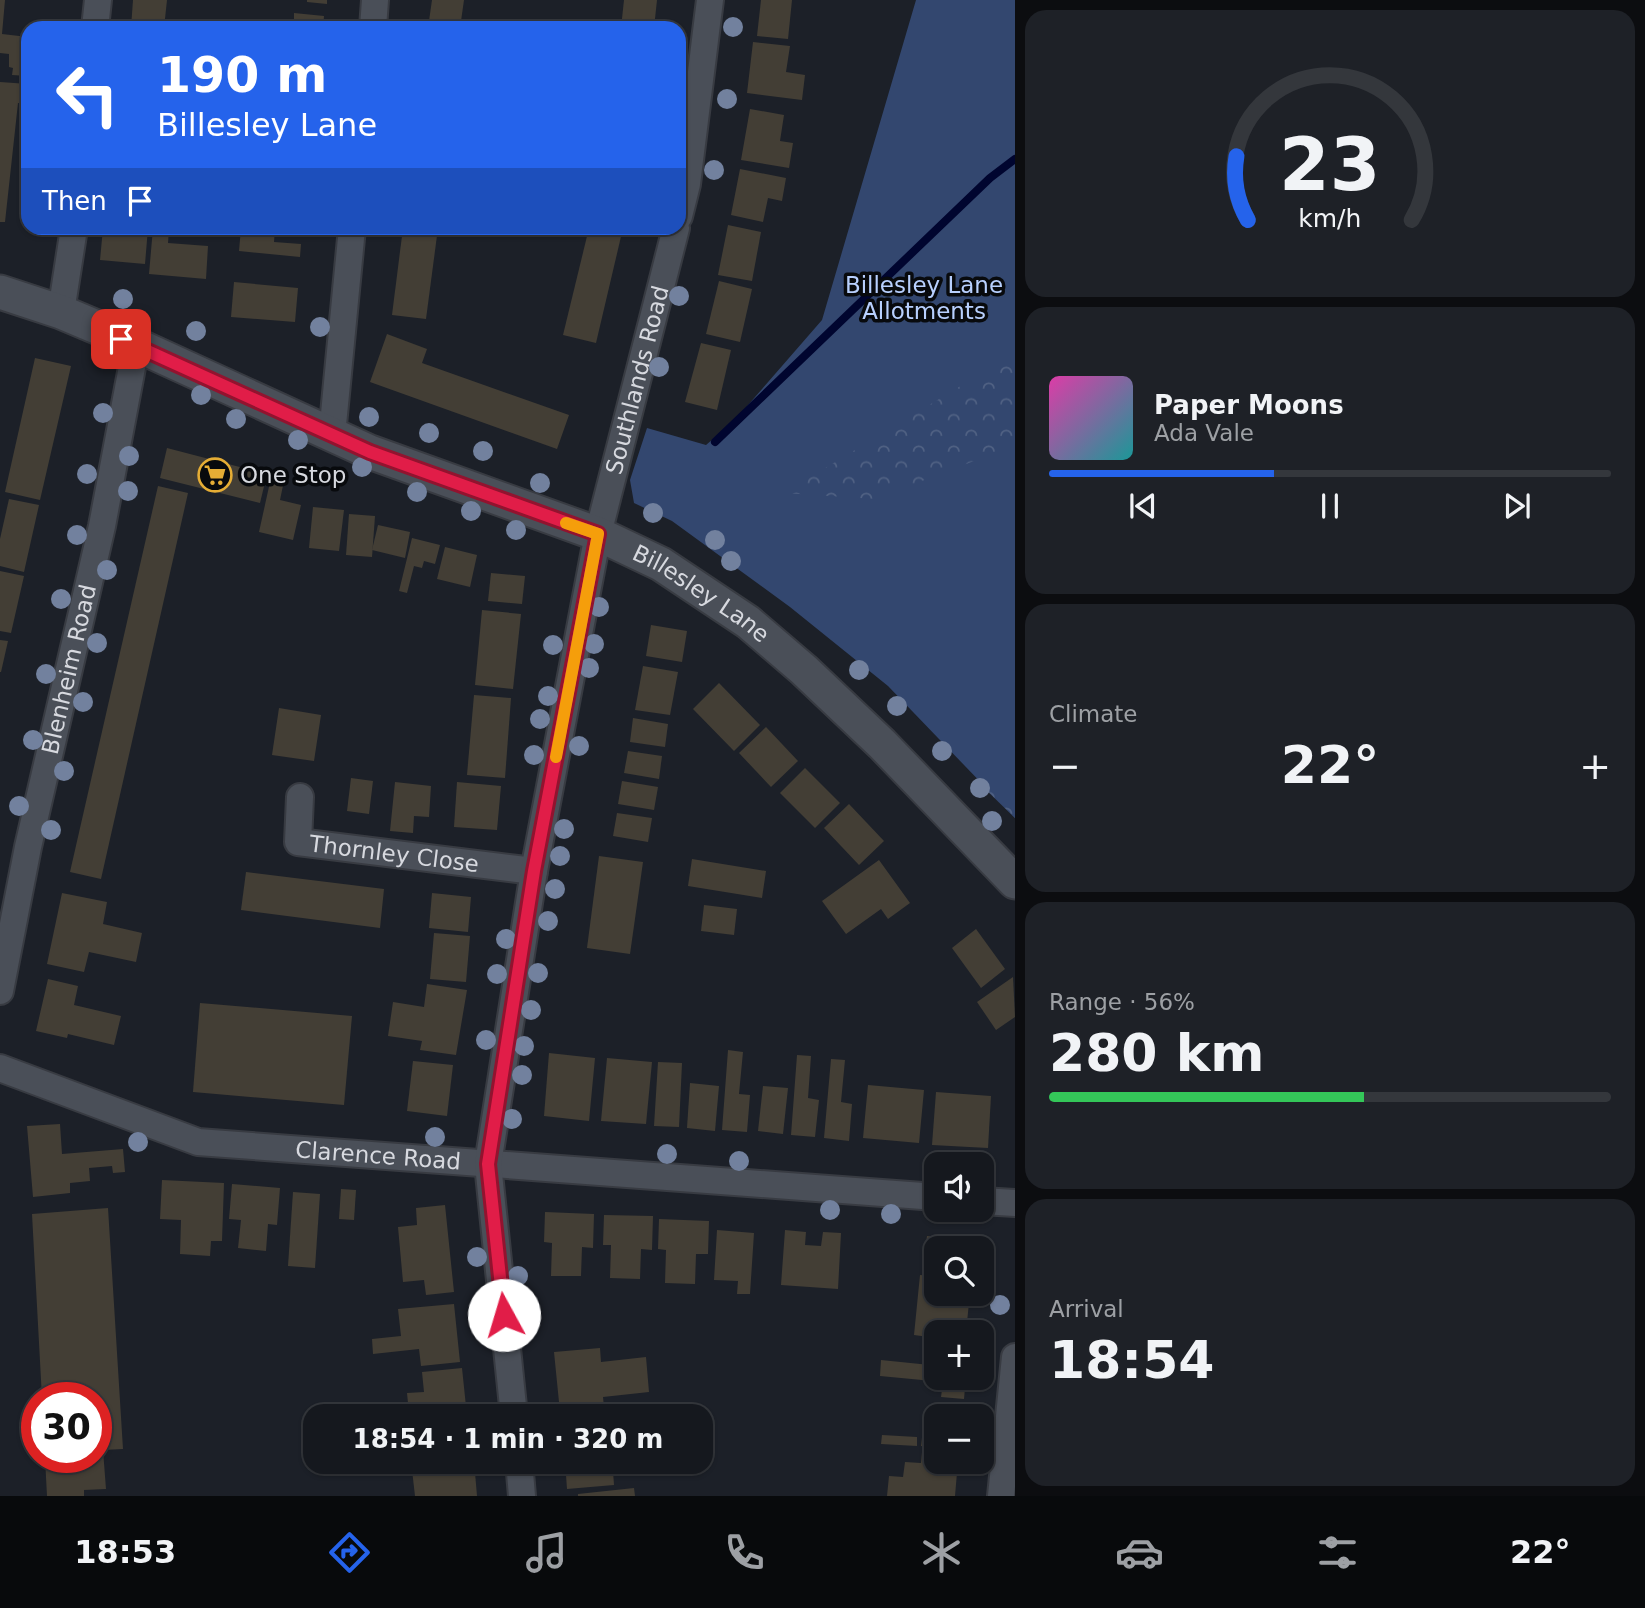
<!DOCTYPE html>
<meta charset="utf-8">
<style>
body{margin:0;font-family:"DejaVu Sans",sans-serif;background:#1e2127;color:#f1f3f6;height:100vh;display:flex;flex-direction:column;font-size:26px;white-space:nowrap}
*{box-sizing:border-box;margin:0}
p{font-size:23px;color:#9da0a4}
.icon{flex:none;width:38px;height:38px;fill:none;stroke:currentColor;stroke-width:2;stroke-linecap:round;stroke-linejoin:round}
.map{position:relative;flex:1;overflow:hidden}
.panel{display:flex;flex-direction:column;gap:10px;padding:10px;background:#0c0d10;width:630px}
.panel>*{flex:none}
.banner{position:absolute;left:21px;top:21px;width:665px;height:214px;border-radius:21px;box-shadow:0 2px 5px #0004,0 0 0 2px #34373c;background:#2563eb;color:#fff;overflow:hidden}
.buttons{position:absolute;left:924px;top:1152px;display:grid;gap:14px}
.buttons a{display:grid;place-items:center;width:70px;height:70px;border-radius:14px;background:#15181e;box-shadow:0 2px 5px #0004,0 0 0 2px #34373c;font-size:35px}
.speed{position:absolute;left:21px;top:1382px;display:flex;gap:14px;font-size:35px;font-weight:700;text-align:center}
.speed>*{display:grid;place-content:center;width:91px;height:91px;border-radius:50%;background:#15181e;box-shadow:0 2px 5px #0004,0 0 0 2px #34373c;line-height:1}
.speed .limit{border:10px solid #d22;background:#fff;color:#111}
.pin{position:absolute;display:grid;place-items:center;width:60px;height:60px;color:#fff;margin:-30px;border-radius:14px;box-shadow:0 4px 10px #0006}
.me{position:absolute;width:77px;margin:-38px;rotate:354deg;stroke-linejoin:round;filter:drop-shadow(0 0 5px #0008)}
.turn{display:flex;align-items:center;gap:24px;height:147px;padding:0 21px;font-size:32px}
.turn .icon{width:91px;height:91px;stroke-width:2.5}
.turn b{display:block;font-size:49px;line-height:60px}
.then{display:flex;align-items:center;height:66px;padding:0 21px;background:#0003;gap:14px;font-size:26px}
.big{font-size:52px;font-weight:700;line-height:1.1}
.panel .widget{flex:1;display:flex;flex-direction:column;justify-content:center;gap:10px;min-width:0;padding:0 24px;border-radius:21px;background:#1e2127}
.panel .dial{align-items:center;gap:0}
.dial svg{height:182px;overflow:visible;fill:none;stroke:#34373c;stroke-width:7;stroke-linecap:round;text-anchor:middle}
.dial text{fill:#f1f3f6;stroke:none}
.song{display:flex;align-items:center;gap:21px}
.cover{width:84px;height:84px;border-radius:10px;background:linear-gradient(135deg,hsl(320 70% 55%),hsl(180 70% 35%))}
.played{height:7px;border-radius:4px;background:linear-gradient(90deg,#2563eb 40%,#34373c 40%)}
.keys{display:flex;justify-content:space-around;direction:ltr}
.heat{display:flex;justify-content:space-between;align-items:center;font-size:38px;direction:ltr}
.charge{height:10px;border-radius:5px;background:linear-gradient(90deg,#34c759 56%,#34373c 0)}
.trip{position:absolute;left:303px;top:1404px;width:410px;height:70px;border-radius:21px;background:#15181e;box-shadow:0 2px 5px #0004,0 0 0 2px #34373c;font-weight:700;line-height:70px;text-align:center}
.tabs{display:flex;height:112px;justify-content:space-around;align-items:center;background:#080a0c;color:#9da0a4}
.tabs .icon{width:49px;height:49px}
.tabs .active{color:#2563eb}
.tabs b{font-size:32px;color:#f1f3f6}
main{display:flex;flex:1;min-height:0}
.map>svg:first-child{display:block}
.green{fill:#33476f}
.forest{fill:url(#forest-crowns)}
.lines{fill:none;stroke-linecap:round;stroke-linejoin:round}
.stream{stroke:#00052f;stroke-width:8}
.building{fill:#433e35}
.minor-casing{stroke:#383b42;stroke-width:30}
.tertiary-casing{stroke:#383b42;stroke-width:37}
.minor{stroke:#4a4f58;stroke-width:26}
.tertiary{stroke:#4a4f58;stroke-width:33}
.tree{fill:#72819e}
.route-casing{stroke:#92132f;stroke-width:18}
.route{stroke:#e11d48;stroke-width:12}
.slow{stroke:#f59e0b;stroke-width:12}
.labels{text-anchor:middle;stroke-width:7;stroke-linejoin:round;paint-order:stroke}
.park-label{font-size:23px;fill:#b8d0fe;stroke:#080a0d}
.street-label{font-size:23px;fill:#d7d9df;stroke:#080a0d}
.poi-label{font-size:23px;fill:#d7d9df;stroke:#080a0d;text-anchor:start}
</style>
<main>
<div class="map">
<svg width="1015" height="1496" viewBox="0 0 1015 1496">
<defs>
<pattern id="forest-crowns" width="20" height="18" patternUnits="userSpaceOnUse" patternTransform="scale(1.75)"><rect width="20" height="18" fill="#33476f"/><path d="M2 6a3 3 0 1 1 6 0M12 15a3 3 0 1 1 6 0" fill="none" stroke="#506183"/></pattern>
</defs>
<rect width="100%" height="100%" fill="#1c2028"/>
<path class="green" d="M916,0H1015V818L888,686L790,607L672,521L634,503L630,480L647,428L706,445L735,420L822,320Z"/>
<g class="forest">
<path d="M1015,353V448H1008L875,499L784,493Z"/>
<path d="M980,784L1015,793V818Z"/>
</g>
<g class="lines">
<path class="stream" d="M715,442L990,178L1015,159"/>
</g>
<g class="building">
<path d="M0,0H5L2,34L28,37V76L12,75L13,68L9,67V54L0,53Z"/>
<path d="M133,0H167L164,28H131Z"/>
<path d="M307,0H327V4L307,2Z"/>
<path d="M432,0H464L460,28H428Z"/>
<path d="M624,0H657L654,28H621Z"/>
<path d="M761,0H792L788,39L757,36Z"/>
<path d="M294,13L324,16L323,28H280L281,20L294,19Z"/>
<path d="M753,42L790,46L786,72L805,75L802,100L747,93Z"/>
<path d="M0,82L28,84V104L18,103L5,222H0Z"/>
<path d="M750,109L784,115L780,141L793,143L789,168L741,160Z"/>
<path d="M740,169L786,178L782,201L768,198L763,222L731,215Z"/>
<path d="M728,225L761,232L752,281L718,275Z"/>
<path d="M103,228H148L145,264L100,260Z"/>
<path d="M153,228L169,229L168,243L208,246L206,279L149,274Z"/>
<path d="M241,228H275L274,242L301,244L300,257L239,251Z"/>
<path d="M403,228H438L426,319L392,315Z"/>
<path d="M589,228H623L596,343L563,335Z"/>
<path d="M719,281L752,289L740,342L706,334Z"/>
<path d="M234,282L298,288L295,322L231,317Z"/>
<path d="M387,334L427,349L422,363L569,415L557,449L370,382Z"/>
<path d="M701,343L731,350L717,410L685,402Z"/>
<path d="M35,358L71,366L40,500L5,492Z"/>
<path d="M167,448L267,474L260,503L160,478Z"/>
<path d="M272,473L285,476L280,500L301,505L293,540L259,532Z"/>
<path d="M158,486L188,493L101,879L70,872Z"/>
<path d="M9,499L39,505L24,572L0,566V539Z"/>
<path d="M313,507L344,510L339,551L309,548Z"/>
<path d="M349,514L375,516L372,557L346,555Z"/>
<path d="M378,525L410,532L405,558L372,550Z"/>
<path d="M412,538L440,545L435,564L424,561L422,568L414,566L407,593L399,591Z"/>
<path d="M445,547L477,555L470,587L437,579Z"/>
<path d="M0,571L24,576L11,633L0,631Z"/>
<path d="M491,573L525,576L522,604L488,601Z"/>
<path d="M482,610L521,614L513,689L475,685Z"/>
<path d="M651,625L687,631L682,662L646,656Z"/>
<path d="M0,640L8,641L1,672H0Z"/>
<path d="M643,666L678,672L670,715L635,710Z"/>
<path d="M719,683L760,725L734,751L693,709Z"/>
<path d="M474,695L511,698L505,778L467,775Z"/>
<path d="M279,708L321,715L314,761L272,755Z"/>
<path d="M633,718L668,724L665,747L630,742Z"/>
<path d="M766,727L798,761L771,787L739,753Z"/>
<path d="M628,751L662,756L659,779L624,773Z"/>
<path d="M805,768L840,803L815,828L780,793Z"/>
<path d="M351,778L373,781L369,814L347,811Z"/>
<path d="M622,781L658,787L654,810L618,804Z"/>
<path d="M395,782L431,786L429,817L414,816L413,833L390,831Z"/>
<path d="M457,782L501,786L497,830L454,827Z"/>
<path d="M849,804L884,841L859,865L824,828Z"/>
<path d="M617,813L652,818L648,842L613,836Z"/>
<path d="M599,856L643,862L630,954L587,948Z"/>
<path d="M692,859L766,871L762,898L688,886Z"/>
<path d="M879,860L910,903L888,919L881,909L846,934L822,901Z"/>
<path d="M246,872L384,889L380,928L241,910Z"/>
<path d="M62,893L107,902L103,924L142,933L136,962L89,952L84,972L47,964Z"/>
<path d="M432,893L471,897L468,932L429,928Z"/>
<path d="M704,905L737,909L734,935L701,931Z"/>
<path d="M976,929L1005,969L981,988L952,948Z"/>
<path d="M434,933L470,936L466,982L430,979Z"/>
<path d="M1013,977L1015,1017L996,1030L977,1002Z"/>
<path d="M48,979L78,986L74,1005L121,1016L114,1045L68,1034L67,1038L36,1031Z"/>
<path d="M427,984L467,990L456,1055L420,1050L422,1041L388,1036L393,1002L424,1007Z"/>
<path d="M200,1003L352,1016L344,1105L193,1092Z"/>
<path d="M728,1050L743,1052L739,1094L750,1095L747,1132L722,1130Z"/>
<path d="M549,1053L595,1058L589,1121L544,1116Z"/>
<path d="M797,1055L811,1056L808,1098L819,1100L815,1137L791,1135Z"/>
<path d="M607,1058L652,1062L646,1124L601,1121Z"/>
<path d="M831,1059L845,1060L841,1102L852,1104L849,1141L824,1138Z"/>
<path d="M413,1061L453,1065L447,1116L407,1111Z"/>
<path d="M658,1062L682,1063L679,1127L654,1126Z"/>
<path d="M690,1083L719,1086L715,1131L687,1128Z"/>
<path d="M868,1085L924,1090L919,1143L863,1138Z"/>
<path d="M763,1086L788,1088L783,1134L758,1131Z"/>
<path d="M936,1092L991,1096L988,1148L932,1145Z"/>
<path d="M60,1124L62,1154L123,1149L125,1172L113,1173L112,1166L89,1168L90,1181L70,1183V1193L33,1197L27,1126Z"/>
<path d="M162,1180L224,1183L222,1241H211L210,1256L180,1254L181,1220L160,1219Z"/>
<path d="M232,1184L280,1188L277,1225L268,1224L266,1251L238,1248L241,1220L229,1219Z"/>
<path d="M341,1189L356,1190L354,1220L339,1219Z"/>
<path d="M293,1192L320,1194L315,1268L288,1266Z"/>
<path d="M445,1205L454,1292L426,1295L424,1280L403,1282L398,1227L417,1225L416,1208Z"/>
<path d="M108,1208L123,1449L103,1450L106,1489L84,1490V1496H47L45,1458H96V1398H42L32,1214Z"/>
<path d="M545,1212L594,1214L593,1248L582,1247L581,1276H551L552,1243L544,1242Z"/>
<path d="M604,1215L653,1216L652,1250L641,1249L640,1279L610,1278L611,1245H603Z"/>
<path d="M659,1219L709,1221L708,1254H696L695,1284L665,1283L666,1250L658,1249Z"/>
<path d="M717,1230L754,1233L750,1294H737L738,1281L714,1280Z"/>
<path d="M785,1230L806,1232L805,1245L821,1246L823,1232L841,1233L838,1289L781,1285Z"/>
<path d="M927,1236L966,1240L965,1248H936V1269L923,1267Z"/>
<path d="M920,1275L936,1276V1293H970L966,1332H936V1338L914,1335Z"/>
<path d="M454,1304L460,1362L421,1366L419,1349L373,1354L372,1339L401,1336L398,1309Z"/>
<path d="M600,1348L601,1362L646,1357L649,1392L603,1397L604,1407L560,1412L554,1352Z"/>
<path d="M931,1352H936V1377H966L964,1399L941,1397L943,1382L880,1376L881,1360L930,1365Z"/>
<path d="M462,1368L467,1416H385L384,1406L408,1403L407,1393L424,1392L422,1372Z"/>
<path d="M943,1403L964,1406L963,1416H942Z"/>
<path d="M608,1412V1416H589V1414Z"/>
<path d="M924,1421L936,1422V1447L921,1446Z"/>
<path d="M882,1435L917,1437V1446L881,1444Z"/>
<path d="M922,1452L936,1453V1461H958L955,1496H887L889,1476L903,1477L905,1462L921,1463Z"/>
<path d="M411,1461H474L477,1496H415Z"/>
<path d="M565,1461H640V1469L613,1471L614,1485L567,1489Z"/>
<path d="M634,1488L635,1496H578V1494Z"/>
</g>
<g class="lines">
<defs>
<g id="minor">
<path d="M95,28L98,0"/>
<path d="M373,28L375,0"/>
<path d="M679,216L687,184L710,0"/>
<path d="M61,312L74,228"/>
<path d="M332,435L352,228"/>
<path id="s1" d="M300,797L298,842L534,871"/>
<path id="s2" d="M0,991L28,847L102,526L136,346"/>
<path id="s3" d="M0,1068L198,1142L936,1197"/>
<path d="M982,1201L1015,1203"/>
<path id="s4" d="M514,1416L488,1164L534,871L598,534L676,228"/>
<path d="M519,1461L522,1496"/>
<path d="M1001,1496L1015,1357"/>
</g>
<g id="tertiary">
<path id="s5" d="M0,292L61,312L106,331L370,452L598,534L661,564L748,622L804,670L882,744L1015,882"/>
</g>
</defs>
<use href="#minor" class="minor-casing"/>
<use href="#tertiary" class="tertiary-casing"/>
<use href="#minor" class="minor"/>
<use href="#tertiary" class="tertiary"/>
</g>
<g class="tree">
<circle cx="733" cy="27" r="10"/>
<circle cx="727" cy="99" r="10"/>
<circle cx="714" cy="170" r="10"/>
<circle cx="679" cy="296" r="10"/>
<circle cx="123" cy="299" r="10"/>
<circle cx="320" cy="327" r="10"/>
<circle cx="196" cy="331" r="10"/>
<circle cx="659" cy="367" r="10"/>
<circle cx="201" cy="395" r="10"/>
<circle cx="103" cy="413" r="10"/>
<circle cx="369" cy="417" r="10"/>
<circle cx="236" cy="419" r="10"/>
<circle cx="429" cy="433" r="10"/>
<circle cx="298" cy="440" r="10"/>
<circle cx="483" cy="451" r="10"/>
<circle cx="129" cy="456" r="10"/>
<circle cx="362" cy="467" r="10"/>
<circle cx="87" cy="474" r="10"/>
<circle cx="540" cy="483" r="10"/>
<circle cx="128" cy="491" r="10"/>
<circle cx="417" cy="492" r="10"/>
<circle cx="471" cy="511" r="10"/>
<circle cx="653" cy="513" r="10"/>
<circle cx="516" cy="530" r="10"/>
<circle cx="77" cy="535" r="10"/>
<circle cx="715" cy="540" r="10"/>
<circle cx="731" cy="561" r="10"/>
<circle cx="107" cy="570" r="10"/>
<circle cx="61" cy="599" r="10"/>
<circle cx="599" cy="607" r="10"/>
<circle cx="97" cy="643" r="10"/>
<circle cx="594" cy="644" r="10"/>
<circle cx="553" cy="645" r="10"/>
<circle cx="589" cy="668" r="10"/>
<circle cx="859" cy="670" r="10"/>
<circle cx="46" cy="674" r="10"/>
<circle cx="548" cy="696" r="10"/>
<circle cx="83" cy="702" r="10"/>
<circle cx="897" cy="706" r="10"/>
<circle cx="540" cy="719" r="10"/>
<circle cx="33" cy="740" r="10"/>
<circle cx="579" cy="746" r="10"/>
<circle cx="942" cy="751" r="10"/>
<circle cx="534" cy="755" r="10"/>
<circle cx="64" cy="771" r="10"/>
<circle cx="980" cy="788" r="10"/>
<circle cx="19" cy="806" r="10"/>
<circle cx="992" cy="821" r="10"/>
<circle cx="564" cy="829" r="10"/>
<circle cx="51" cy="830" r="10"/>
<circle cx="560" cy="856" r="10"/>
<circle cx="555" cy="889" r="10"/>
<circle cx="548" cy="921" r="10"/>
<circle cx="506" cy="939" r="10"/>
<circle cx="538" cy="973" r="10"/>
<circle cx="497" cy="974" r="10"/>
<circle cx="531" cy="1010" r="10"/>
<circle cx="486" cy="1040" r="10"/>
<circle cx="524" cy="1046" r="10"/>
<circle cx="522" cy="1075" r="10"/>
<circle cx="512" cy="1119" r="10"/>
<circle cx="435" cy="1137" r="10"/>
<circle cx="138" cy="1142" r="10"/>
<circle cx="667" cy="1154" r="10"/>
<circle cx="739" cy="1161" r="10"/>
<circle cx="830" cy="1210" r="10"/>
<circle cx="891" cy="1214" r="10"/>
<circle cx="477" cy="1257" r="10"/>
<circle cx="518" cy="1276" r="10"/>
<circle cx="1000" cy="1305" r="10"/>
<circle cx="483" cy="1311" r="10"/>
<circle cx="522" cy="1311" r="10"/>
</g>
<g class="lines">
<defs>
<path id="route" d="M121,339L370,452L598,534L534,871L488,1164L504,1315"/>
</defs>
<use href="#route" class="route-casing"/>
<use href="#route" class="route"/>
<path class="slow" d="M556,757L598,534L566,523"/>
</g>
<defs>
<symbol id="supermarket-ring" viewBox="-11 -11 22 22"><circle r="9.5" fill="#080a0d" stroke="#e5ad35" stroke-width="1.5"/><path d="M-6-5.5h2.5l.6 2H6L4.5 2H-2.5L-4.4-4H-6ZM-1.5 3.2a1.3 1.3 0 1 0 .1 0ZM3 3.2a1.3 1.3 0 1 0 .1 0Z" fill="#e5ad35"/></symbol>
</defs>
<g fill-rule="evenodd">
<use href="#supermarket-ring" x="196" y="456" width="38" height="38"/>
</g>
<g class="labels">
<g class="park-label">
<text x="924" y="293">Billesley Lane<tspan x="924" dy="26">Allotments</tspan></text>
</g>
<g class="street-label">
<text dy="8" stroke="none"><textPath href="#s4" startOffset="1052">Southlands Road</textPath></text>
<text dy="8" stroke="none"><textPath href="#s5" startOffset="765">Billesley Lane</textPath></text>
<text dy="8" stroke="none"><textPath href="#s2" startOffset="329">Blenheim Road</textPath></text>
<text dy="8" stroke="none"><textPath href="#s1" startOffset="142">Thornley Close</textPath></text>
<text dy="8" stroke="none"><textPath href="#s3" startOffset="392">Clarence Road</textPath></text>
</g>
<g class="poi-label">
<text x="240" y="483">One Stop</text>
</g>
</g>
</svg>
<div class="buttons">
<a><svg class="icon" aria-label="sound" viewBox="0 0 24 24"><path d="M4 9h4l5-4v14l-5-4H4zM17 9q2 3 0 6"/></svg></a>
<a><svg class="icon" aria-label="search" viewBox="0 0 24 24"><circle cx="10" cy="10" r="6"/><path d="M15 15l6 6"/></svg></a>
<a>+</a>
<a>−</a>
</div>
<div class="speed"><div class="limit">30</div></div>
<div class="pin" style="left:121px;top:339px;background:#d93025"><svg class="icon" aria-label="arrive" viewBox="0 0 24 24"><path d="M6 21V4h12l-3 4 3 4H6"/></svg></div>
<svg class="me" style="left:504px;top:1315px" viewBox="-20 -20 40 40"><circle r="19" fill="#fff"/><path d="M0-13L10 11 0 6-10 11z" fill="#e11d48"/></svg>
<div class="trip">18:54 · 1 min · 320 m</div>
<div class="banner">
<div class="turn"><svg class="icon" aria-label="left" viewBox="0 0 24 24"><path d="M17 20v-9H6M10 6l-5 5 5 5"/></svg><div><b>190 m</b>Billesley Lane</div></div>
<div class="then">Then<svg class="icon" aria-label="arrive" viewBox="0 0 24 24"><path d="M6 21V4h12l-3 4 3 4H6"/></svg></div>
</div>
</div>
<section class="panel">
<div class="widget dial"><svg viewBox="0 0 100 80">
<path d="M14 69A42 42 0 1 1 86 69"/>
<path d="M14 69A42 42 0 0 1 9 41" stroke="#2563eb"/>
<text x="50" y="56" font-size="32" font-weight="700">23</text>
<text x="50" y="72" font-size="11">km/h</text>
</svg></div>
<div class="widget">
<div class="song"><i class="cover"></i><div><b>Paper Moons</b><p>Ada Vale</p></div></div>
<div class="played"></div>
<div class="keys"><svg class="icon" aria-label="previous" viewBox="0 0 24 24"><path d="M18 5L8 12l10 7zM5 5v14"/></svg><svg class="icon" aria-label="pause" viewBox="0 0 24 24"><path d="M8 5v14M16 5v14"/></svg><svg class="icon" aria-label="next" viewBox="0 0 24 24"><path d="M6 5l10 7-10 7zM19 5v14"/></svg></div>
</div>
<div class="widget"><p>Climate</p>
<div class="heat"><a>−</a><b class="big">22°</b><a>+</a></div>
</div>
<div class="widget"><p>Range · 56%</p><b class="big">280 km</b><div class="charge"></div></div>
<div class="widget"><p>Arrival</p><b class="big">18:54</b></div>
</section>
</main>
<nav class="tabs">
<b>18:53</b>
<svg class="icon active" aria-label="directions" viewBox="0 0 24 24"><path d="M12 3l9 9-9 9-9-9zM9 14v-3h6M13 9l2 2-2 2"/></svg>
<svg class="icon" aria-label="music" viewBox="0 0 24 24"><path d="M9 18V5l10-2v13"/><circle cx="6" cy="18" r="3"/><circle cx="16" cy="16" r="3"/></svg>
<svg class="icon" aria-label="phone" viewBox="0 0 24 24"><path d="M5 4h4l2 5-3 2q2 4 5 5l2-3 5 2v4C11 20 4 13 5 4z"/></svg>
<svg class="icon" aria-label="climate" viewBox="0 0 24 24"><path d="M12 3v18M4 7l16 10M4 17L20 7"/></svg>
<svg class="icon" aria-label="car" viewBox="0 0 24 24"><path d="M5 17H2v-5l4-1 3-4h7l3 4 3 1v5h-3M9 17h6M6 11h13"/><circle cx="7" cy="17" r="2"/><circle cx="17" cy="17" r="2"/></svg>
<svg class="icon" aria-label="filters" viewBox="0 0 24 24"><path d="M4 7h16M4 17h16"/><circle cx="9" cy="7" r="2"/><circle cx="15" cy="17" r="2"/></svg>
<b>22°</b>
</nav>
